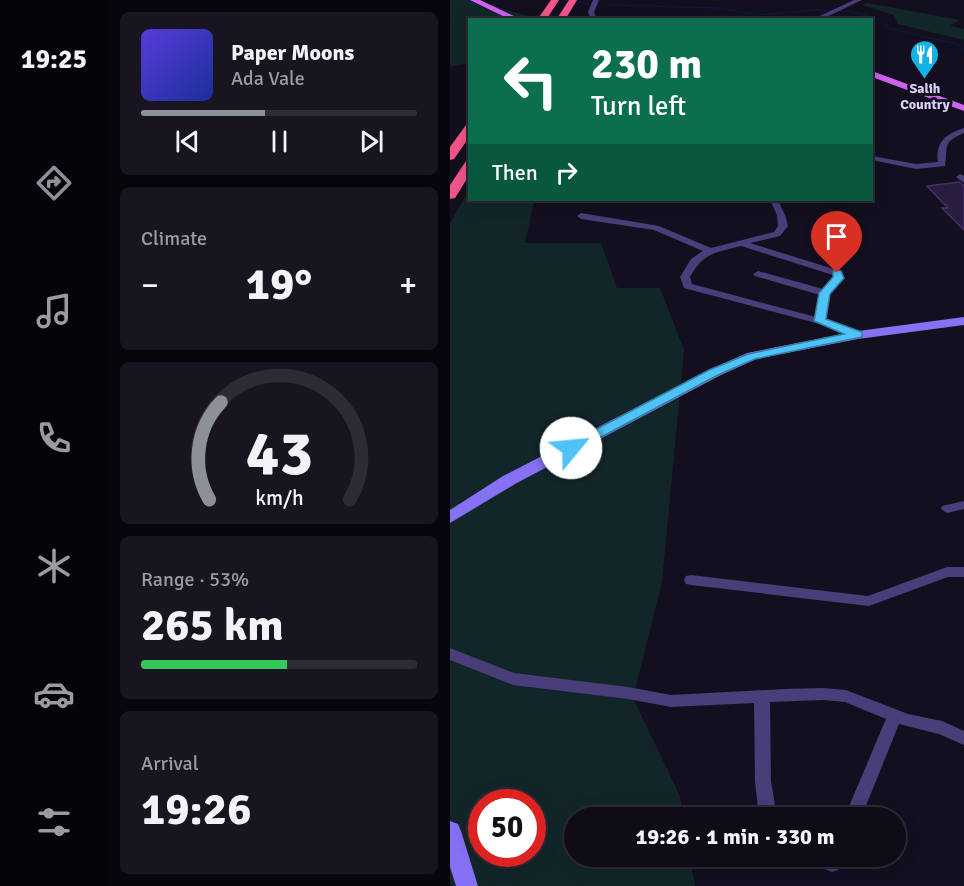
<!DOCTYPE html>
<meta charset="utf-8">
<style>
body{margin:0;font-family:Signika,sans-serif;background:#181420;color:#f1f3f6;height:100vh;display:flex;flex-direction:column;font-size:22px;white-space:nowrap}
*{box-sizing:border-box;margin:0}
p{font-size:20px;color:#9b9ba1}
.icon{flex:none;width:33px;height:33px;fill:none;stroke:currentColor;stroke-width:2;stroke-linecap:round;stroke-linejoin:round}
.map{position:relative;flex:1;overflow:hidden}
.panel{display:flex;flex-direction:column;gap:12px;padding:12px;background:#08060d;width:342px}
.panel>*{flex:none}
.guide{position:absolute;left:18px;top:18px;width:405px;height:183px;border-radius:0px;box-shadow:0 3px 15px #0003,0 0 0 2px #2f2b36;background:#0b6e4f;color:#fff;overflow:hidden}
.speed{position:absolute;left:18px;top:789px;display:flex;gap:12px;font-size:30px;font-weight:700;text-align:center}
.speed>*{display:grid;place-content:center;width:78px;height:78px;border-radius:50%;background:#0f0b17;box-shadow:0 3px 15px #0003,0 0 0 2px #2f2b36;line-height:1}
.speed .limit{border:9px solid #d22;background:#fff;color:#111}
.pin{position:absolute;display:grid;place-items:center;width:51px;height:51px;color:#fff;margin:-62px -26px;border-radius:50% 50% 50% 0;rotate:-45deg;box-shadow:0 0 6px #0007}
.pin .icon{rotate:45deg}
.me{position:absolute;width:66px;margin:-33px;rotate:62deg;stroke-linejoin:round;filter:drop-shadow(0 0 4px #0008)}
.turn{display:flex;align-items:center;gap:21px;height:126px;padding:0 24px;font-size:27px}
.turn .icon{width:78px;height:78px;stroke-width:2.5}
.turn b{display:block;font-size:42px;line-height:51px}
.then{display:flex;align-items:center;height:57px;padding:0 24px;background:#0003;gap:12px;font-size:22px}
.big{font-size:45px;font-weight:800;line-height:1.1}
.panel .card{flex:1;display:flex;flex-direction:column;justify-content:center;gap:9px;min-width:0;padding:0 21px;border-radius:9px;background:#181420}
.panel .dial{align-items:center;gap:0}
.dial svg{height:156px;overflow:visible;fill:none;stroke:#2f2b36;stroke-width:7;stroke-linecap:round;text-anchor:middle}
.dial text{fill:#f1f3f6;stroke:none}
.song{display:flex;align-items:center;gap:18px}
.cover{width:72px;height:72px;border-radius:9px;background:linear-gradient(135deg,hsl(250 70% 55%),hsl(230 70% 35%))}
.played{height:6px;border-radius:3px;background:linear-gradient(90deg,#8c9099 45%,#2f2b36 45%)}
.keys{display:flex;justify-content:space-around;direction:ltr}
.heat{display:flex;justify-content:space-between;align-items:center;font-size:33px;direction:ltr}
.charge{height:9px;border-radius:4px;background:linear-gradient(90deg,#34c759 53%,#2f2b36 0)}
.trip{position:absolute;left:114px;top:807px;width:342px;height:60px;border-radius:30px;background:#0f0b17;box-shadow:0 3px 15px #0003,0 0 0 2px #2f2b36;font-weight:800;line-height:60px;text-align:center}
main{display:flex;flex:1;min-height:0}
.tab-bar{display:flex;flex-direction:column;width:108px;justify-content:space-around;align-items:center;background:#060409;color:#9b9ba1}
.tab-bar .icon{width:42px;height:42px}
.tab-bar .active{color:#8c9099}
.tab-bar b{font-size:27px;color:#f1f3f6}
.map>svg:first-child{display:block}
.green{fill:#122629;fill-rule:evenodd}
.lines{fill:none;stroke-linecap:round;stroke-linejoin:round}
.stream{stroke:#0d173a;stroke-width:1.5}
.building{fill:#281c3f;stroke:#433069;stroke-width:1.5}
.street{fill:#493d7a;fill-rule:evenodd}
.secondary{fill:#8670f3;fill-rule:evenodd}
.primary{fill:#d061f2;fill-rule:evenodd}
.highway{fill:#f1568a;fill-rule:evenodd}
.route{fill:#4fc3f7;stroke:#337fa1;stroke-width:1.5}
.labels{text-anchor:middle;stroke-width:6;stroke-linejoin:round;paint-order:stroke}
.far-poi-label{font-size:14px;font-weight:bold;fill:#dcd1fb;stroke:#140f1f}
</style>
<main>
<nav class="tab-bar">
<b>19:25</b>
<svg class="icon active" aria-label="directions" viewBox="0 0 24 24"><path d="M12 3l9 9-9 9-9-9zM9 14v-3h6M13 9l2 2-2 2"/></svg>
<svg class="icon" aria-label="music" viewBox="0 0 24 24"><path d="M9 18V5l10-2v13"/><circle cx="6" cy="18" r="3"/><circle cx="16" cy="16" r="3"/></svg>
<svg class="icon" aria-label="phone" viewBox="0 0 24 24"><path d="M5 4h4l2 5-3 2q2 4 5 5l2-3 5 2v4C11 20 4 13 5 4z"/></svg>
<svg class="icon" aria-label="climate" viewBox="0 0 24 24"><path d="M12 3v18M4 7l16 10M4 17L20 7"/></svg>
<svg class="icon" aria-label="car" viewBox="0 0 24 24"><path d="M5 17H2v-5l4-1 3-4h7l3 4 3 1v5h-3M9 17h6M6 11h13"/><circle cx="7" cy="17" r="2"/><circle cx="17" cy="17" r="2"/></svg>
<svg class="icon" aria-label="filters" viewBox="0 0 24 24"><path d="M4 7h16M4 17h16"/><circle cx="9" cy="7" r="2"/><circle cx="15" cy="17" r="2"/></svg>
</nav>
<section class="panel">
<div class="card">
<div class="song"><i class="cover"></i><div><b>Paper Moons</b><p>Ada Vale</p></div></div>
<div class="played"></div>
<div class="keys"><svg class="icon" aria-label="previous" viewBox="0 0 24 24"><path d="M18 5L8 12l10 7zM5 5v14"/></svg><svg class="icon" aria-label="pause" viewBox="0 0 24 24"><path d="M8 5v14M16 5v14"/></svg><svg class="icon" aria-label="next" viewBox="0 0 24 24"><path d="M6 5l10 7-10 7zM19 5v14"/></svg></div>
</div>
<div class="card"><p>Climate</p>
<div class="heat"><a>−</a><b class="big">19°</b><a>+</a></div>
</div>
<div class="card dial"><svg viewBox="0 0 100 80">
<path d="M14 69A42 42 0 1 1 86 69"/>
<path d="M14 69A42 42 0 0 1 20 19" stroke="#8c9099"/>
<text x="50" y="56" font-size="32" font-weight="700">43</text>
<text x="50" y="72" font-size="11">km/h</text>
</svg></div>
<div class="card"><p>Range · 53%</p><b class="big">265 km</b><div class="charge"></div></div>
<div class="card"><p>Arrival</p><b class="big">19:26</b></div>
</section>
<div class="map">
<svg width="514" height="886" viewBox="0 0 514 886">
<rect width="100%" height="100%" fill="#140f1f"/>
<g class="green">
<path d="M0,0H22L78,16L77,19L20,20L19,63L0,67Z"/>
<path d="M418,3L509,20L500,26L514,29V40L448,24L444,15L412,5Z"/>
<path d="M19,190L20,200H89L84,201L75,243H151L167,288H210L234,350L212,582L183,698L230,796L233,817L124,818V856L240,857L245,886H0V223ZM32,802H82V854H32Z"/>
</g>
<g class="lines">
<g class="stream">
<path d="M116,0L139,4"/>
<path d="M156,5L270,8L309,15L362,10L399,11L428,19L441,29L508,44L514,51"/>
</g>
</g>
<path class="building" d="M509,182L514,186V230L492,208H498L477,186Z"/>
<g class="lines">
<g class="street">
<path d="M143,0H149L144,12L147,20H141L138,12Z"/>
<path d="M404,0H412L370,20H361Z"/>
<path d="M514,128V133C492,142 498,146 495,166L466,169L422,160V156L466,164L488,162C485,142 496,134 514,128Z"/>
<path d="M510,174L514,176V183L506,177Z"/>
<path d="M320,200H328L335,215L338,226L330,236L300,243L390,271L394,278L380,294L375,319L412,333L413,335L412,337H404L366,323L234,288L230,277L241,259L253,251L204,230L131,219L127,216L131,213L209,226L261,248L324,232L328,226L327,215ZM291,246L383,275L384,278L373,289L308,271L303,274L305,276L370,295L366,317L242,284L240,277C254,252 265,253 291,246Z"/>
<path d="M514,501V509L497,513L491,509L492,506Z"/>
<path d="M497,567H514V577H498L419,606L241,585L236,584L234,580L236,576L241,575L418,596Z"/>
<path d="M0,648L64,673L178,687L221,695L333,689L373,688L396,690L458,714L492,721L514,731V745L489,734L449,724L411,818H394L436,719L395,702L373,700L320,702L321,781L327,818H309L305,781L304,703L221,707L178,699L63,685L0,660Z"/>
<path d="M356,856H394L388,870L382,872L359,862Z"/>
</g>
<g class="secondary">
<path d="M514,317V325L408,339L306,359L269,376L65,484L0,523V510L53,476L259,370L297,353L408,331Z"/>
<path d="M0,821L8,824L11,831L28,886H6L0,867Z"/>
</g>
<g class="primary">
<path d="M20,0H30L72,20H61Z"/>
<path d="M422,71L514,105V111L422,77Z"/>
</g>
<g class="highway">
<path d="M101,0H109L96,20H87Z"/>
<path d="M119,0H127L115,20H106Z"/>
<path d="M20,124V136L4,159L0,160V147L16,125Z"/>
<path d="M20,160V174L5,198L0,199V185L16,161Z"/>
</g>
</g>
<path class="route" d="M387,270L391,271L394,278L380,294L376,319L412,332V337L305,359L268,375L125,451H116L114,448L116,445L259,370L298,354L394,334L364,321L369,293L383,277V271Z"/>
<defs>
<symbol id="restaurant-pin" viewBox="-11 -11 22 30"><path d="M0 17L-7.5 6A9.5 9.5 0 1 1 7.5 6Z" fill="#13b2e5" stroke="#140f1f"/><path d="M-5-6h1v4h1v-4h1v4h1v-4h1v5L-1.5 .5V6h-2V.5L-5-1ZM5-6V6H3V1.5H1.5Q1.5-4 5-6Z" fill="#fff"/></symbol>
</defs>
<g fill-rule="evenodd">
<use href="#restaurant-pin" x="458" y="38" width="33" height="45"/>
</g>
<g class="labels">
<g class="far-poi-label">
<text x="475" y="93">Salih<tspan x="475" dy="16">Country</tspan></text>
</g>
</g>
</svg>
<div class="speed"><div class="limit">50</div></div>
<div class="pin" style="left:387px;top:273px;background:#d93025"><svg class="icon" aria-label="arrive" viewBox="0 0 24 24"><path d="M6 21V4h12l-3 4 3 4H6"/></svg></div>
<svg class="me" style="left:121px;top:448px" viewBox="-20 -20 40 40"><circle r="19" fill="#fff"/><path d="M0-13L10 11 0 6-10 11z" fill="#4fc3f7"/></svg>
<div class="trip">19:26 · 1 min · 330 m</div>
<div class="guide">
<div class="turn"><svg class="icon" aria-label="left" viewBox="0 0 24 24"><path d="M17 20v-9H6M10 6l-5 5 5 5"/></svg><div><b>230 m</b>Turn left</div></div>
<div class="then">Then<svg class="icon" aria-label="right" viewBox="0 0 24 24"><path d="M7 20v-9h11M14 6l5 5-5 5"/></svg></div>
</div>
</div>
</main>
